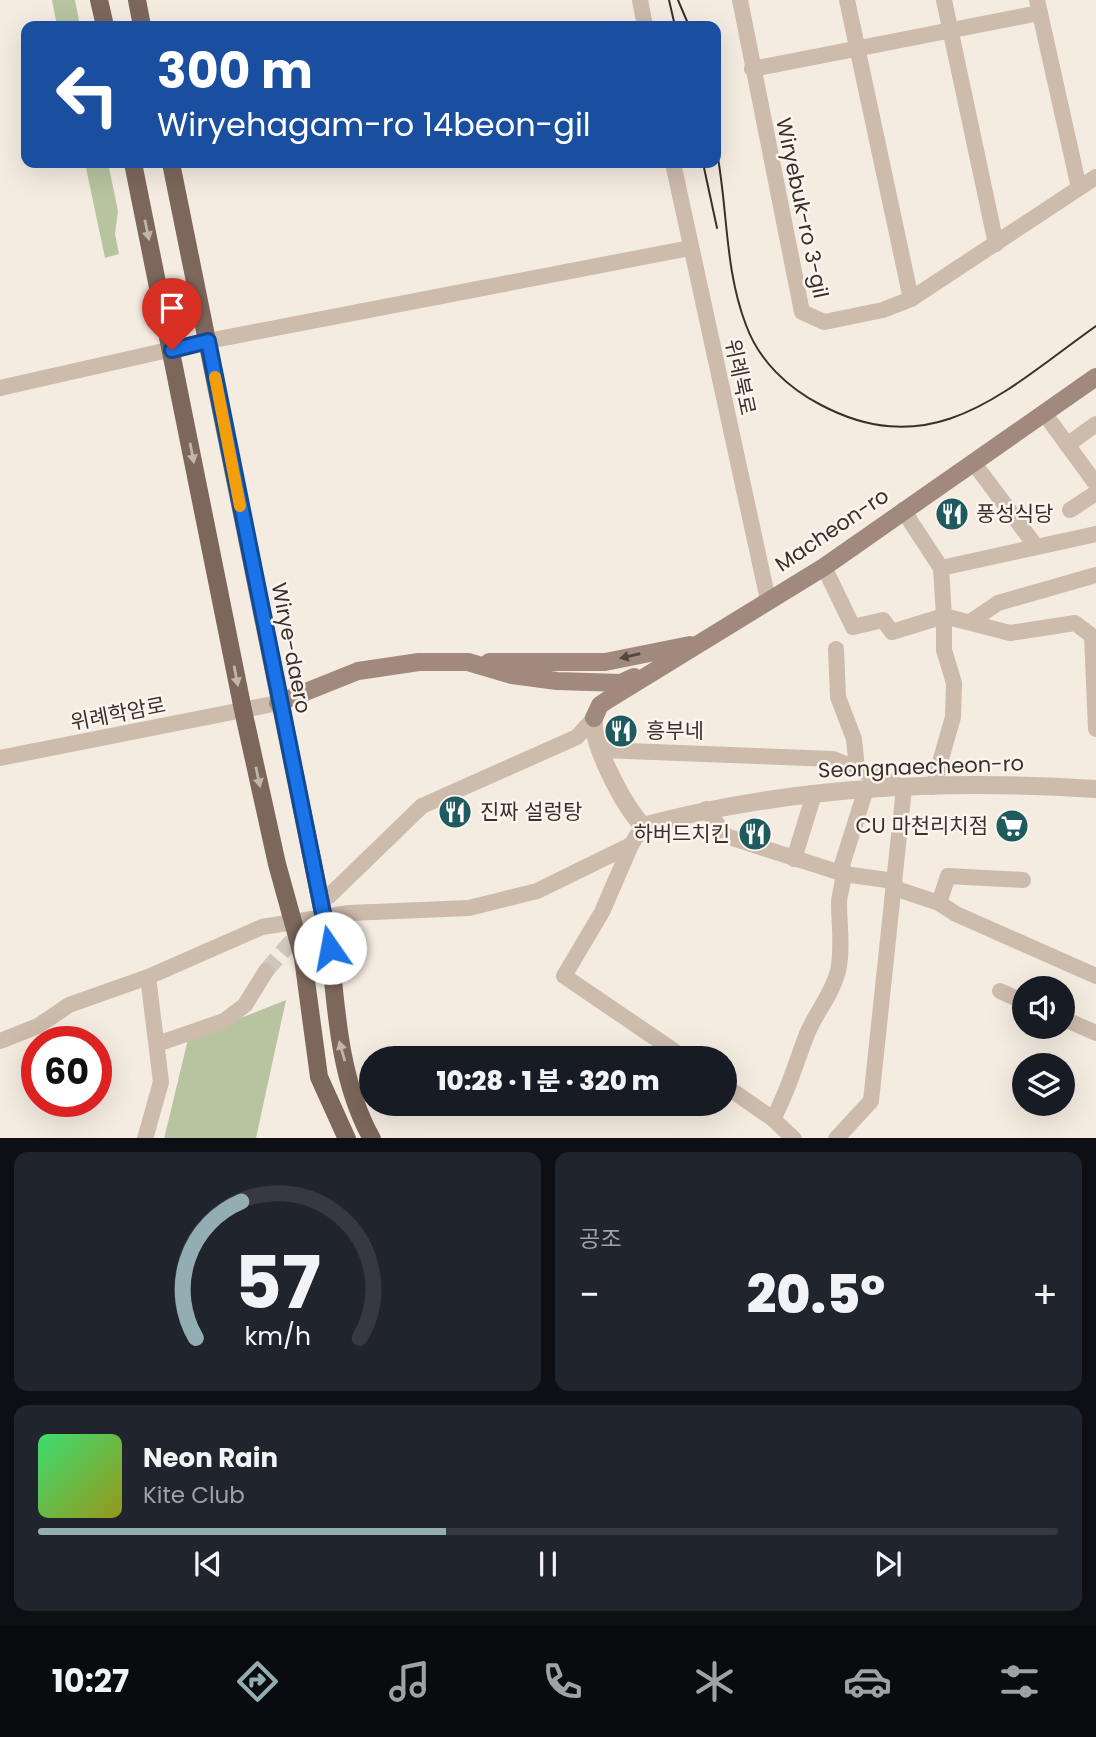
<!DOCTYPE html>
<html lang="ko">
<meta charset="utf-8">
<style>
body{margin:0;font-family:Poppins,"Noto Sans KR",sans-serif;background:#20242c;color:#f1f3f6;height:100vh;display:flex;flex-direction:column;font-size:26px;white-space:nowrap}
*{box-sizing:border-box;margin:0}
p{font-size:23px;color:#9ea1a6}
.icon{flex:none;width:38px;height:38px;fill:none;stroke:currentColor;stroke-width:2;stroke-linecap:round;stroke-linejoin:round}
.map{position:relative;height:1138px;overflow:hidden}
.side{display:flex;flex-direction:column;gap:14px;padding:14px;background:#0d0f14;flex:1}
.side>*{flex:none}
.banner{position:absolute;left:21px;top:21px;width:700px;height:147px;border-radius:14px;box-shadow:0 7px 28px #0002;background:#1a4fa0;color:#fff;overflow:hidden}
.controls{position:absolute;left:1012px;top:976px;display:grid;gap:14px}
.controls a{display:grid;place-items:center;width:63px;height:63px;border-radius:50%;background:#171b24;box-shadow:0 7px 28px #0002;font-size:35px}
.speed{position:absolute;left:21px;top:1026px;display:flex;gap:14px;font-size:35px;font-weight:700;text-align:center}
.speed>*{display:grid;place-content:center;width:91px;height:91px;border-radius:50%;background:#171b24;box-shadow:0 7px 28px #0002;line-height:1}
.speed .limit{border:10px solid #d22;background:#fff;color:#111}
.pin{position:absolute;display:grid;place-items:center;width:60px;height:60px;color:#fff;margin:-72px -30px;border-radius:50% 50% 50% 0;rotate:-45deg;box-shadow:0 0 7px #0007}
.pin .icon{rotate:45deg}
.me{position:absolute;width:77px;margin:-38px;rotate:348deg;stroke-linejoin:round;filter:drop-shadow(0 0 5px #0008)}
.turn{display:flex;align-items:center;gap:24px;height:147px;padding:0 21px;font-size:32px}
.turn .icon{width:91px;height:91px;stroke-width:2.5}
.turn b{display:block;font-size:49px;line-height:60px}
.big{font-size:52px;font-weight:800;line-height:1.1}
.side .widget{flex:1;display:flex;flex-direction:column;justify-content:center;gap:10px;min-width:0;padding:0 24px;border-radius:14px;background:#20242c}
.side .dial{align-items:center;gap:0}
.dial svg{height:182px;overflow:visible;fill:none;stroke:#363941;stroke-width:7;stroke-linecap:round;text-anchor:middle}
.dial text{fill:#f1f3f6;stroke:none}
.song{display:flex;align-items:center;gap:21px}
.cover{width:84px;height:84px;border-radius:10px;background:linear-gradient(135deg,hsl(140 70% 55%),hsl(60 70% 35%))}
.played{height:7px;border-radius:4px;background:linear-gradient(90deg,#92aeb2 40%,#363941 40%)}
.keys{display:flex;justify-content:space-around;direction:ltr}
.heat{display:flex;justify-content:space-between;align-items:center;font-size:38px;direction:ltr}
.side .tiles{flex:1;display:grid;gap:14px;grid-template-columns:1fr 1fr}
.widget:last-child{grid-column:span 2}
.trip{position:absolute;left:359px;top:1046px;width:378px;height:70px;border-radius:35px;background:#171b24;box-shadow:0 7px 28px #0002;font-weight:800;line-height:70px;text-align:center}
.dock{display:flex;height:112px;justify-content:space-around;align-items:center;background:#090b0e;color:#9ea1a6}
.dock .icon{width:49px;height:49px}
.dock .on{color:#92aeb2}
.dock b{font-size:32px;color:#f1f3f6}
.map>svg:first-child{display:block}
.green{fill:#b8c4a0}
.lines{fill:none;stroke-linecap:round;stroke-linejoin:round}
.minor-tunnel{stroke:#cfc6bd;stroke-width:16;stroke-dasharray:16 8;stroke-linecap:butt}
.minor{stroke:#cdbbac;stroke-width:16}
.tertiary{stroke:#cdbbac;stroke-width:18}
.secondary{stroke:#a18a7d;stroke-width:18}
.primary{stroke:#7d675c;stroke-width:18}
.tram{stroke:#3b302b;stroke-width:2}
.oneway{fill:#c2b5ac}
.oneway2{fill:#544640}
.route-casing{stroke:#114b97;stroke-width:18}
.route{stroke:#1a73e8;stroke-width:12}
.slow{stroke:#f59e0b;stroke-width:12}
.labels{text-anchor:middle;stroke-width:5;stroke-linejoin:round;paint-order:stroke}
.street-label{font-size:21px;fill:#3b302b;stroke:#fbf5ee}
.poi-label{font-size:21px;fill:#3b302b;stroke:#fbf5ee;text-anchor:start}
</style>
<div class="map">
<svg width="1096" height="1139" viewBox="0 0 1096 1139">
<rect width="100%" height="100%" fill="#f4ebe1"/>
<g class="green">
<path d="M52,0H75L80,26H57Z"/>
<path d="M85,163H108L118,211L115,234L119,254L105,258Z"/>
<path d="M286,1000L256,1138L164,1139L188,1039Z"/>
</g>
<g class="lines">
<path class="minor-tunnel" d="M266,971L303,928"/>
<g class="minor">
<path d="M640,0L645,26"/>
<path d="M740,0L802,312L824,322L883,310L911,299L1096,177"/>
<path d="M847,0L911,299"/>
<path d="M944,0L996,244"/>
<path d="M1037,0L1079,188"/>
<path d="M752,69L1039,13"/>
<path d="M673,163L768,600"/>
<path d="M0,388L208,341L690,248"/>
<path d="M1044,413L1096,484"/>
<path d="M1067,445L1096,424"/>
<path d="M973,462L1035,545"/>
<path d="M903,510L941,568L944,616L1010,633L1075,623L1092,636L1096,729"/>
<path d="M1070,510L1096,493"/>
<path d="M824,567L853,627L883,620L892,632L944,616V650L954,683L953,717L933,787"/>
<path d="M941,568L1096,534"/>
<path d="M970,622L998,603L1096,575"/>
<path d="M836,649L838,697L854,739L857,769"/>
<path d="M602,750L833,759L904,788L871,1101L836,1139"/>
<path d="M0,758L278,703"/>
<path d="M706,809L726,836L844,874L887,880L900,890L939,903L956,914L1096,976"/>
<path d="M631,845L602,912L564,976L686,1059"/>
<path d="M794,859L814,794"/>
<path d="M329,896L422,806L577,737L594,718"/>
<path d="M939,903L948,876L1023,880"/>
<path d="M1000,991L1024,1002"/>
<path d="M1062,1018L1096,1033"/>
<path d="M0,1041L38,1026L69,1005L148,977L262,927L349,913L469,908L537,891L631,845L643,826"/>
<path d="M157,1044L224,1021L245,1005L266,971"/>
<path d="M724,1085L773,1119L794,1139"/>
<path d="M773,1119C788,1092 796,1062 807,1034C816,1012 832,995 838,971C843,948 839,925 839,902C840,889 846,879 842,865L866,789"/>
<path d="M145,1139L161,1082L148,977"/>
</g>
<path class="tertiary" d="M594,718C591,744 624,806 643,826C790,786 944,779 1096,789"/>
<g class="secondary">
<path d="M489,662H605L690,645"/>
<path d="M278,703L358,671L419,662H468L512,675L557,681L621,683L634,677"/>
<path d="M594,718L600,705L609,699L824,567L1096,377"/>
</g>
<g class="primary">
<path d="M99,0L105,26"/>
<path d="M137,0L142,26"/>
<path d="M133,163L243,710L277,864L303,958L319,1077L347,1139"/>
<path d="M171,163L330,948C336,1012 340,1082 372,1139"/>
</g>
<g class="tram">
<path d="M669,0L675,26"/>
<path d="M678,0L689,26"/>
<path d="M716,147C728,206 724,268 746,325C759,361 788,388 821,405C935,465 1007,389 1096,326"/>
<path d="M703,163L717,228"/>
</g>
</g>
<defs><path id="oneway-solid" d="M-6-.8H1V-3.2L6.5 0L1 3.2V.8H-6Z" transform="scale(1.75)"/></defs>
<g class="oneway">
<use href="#oneway-solid" transform="translate(147 230) rotate(78)"/>
<use href="#oneway-solid" transform="translate(192 453) rotate(79)"/>
<use href="#oneway-solid" transform="translate(236 676) rotate(79)"/>
<use href="#oneway-solid" transform="translate(258 777) rotate(78)"/>
<use href="#oneway-solid" transform="translate(342 1051) rotate(-106)"/>
</g>
<use class="oneway2" href="#oneway-solid" transform="translate(630 656) rotate(167)"/>
<g class="lines">
<defs>
<path id="route" d="M172,350L208,341L330,948"/>
</defs>
<use href="#route" class="route-casing"/>
<use href="#route" class="route"/>
<path class="slow" d="M215,377L240,506"/>
</g>
<defs>
<symbol id="restaurant-disc" viewBox="-11 -11 22 22"><circle r="9.5" fill="#1f5a5e" stroke="#fbf5ee"/><path d="M-5-6h1v4h1v-4h1v4h1v-4h1v5L-1.5 .5V6h-2V.5L-5-1ZM5-6V6H3V1.5H1.5Q1.5-4 5-6Z" fill="#fff"/></symbol>
<symbol id="supermarket-disc" viewBox="-11 -11 22 22"><circle r="9.5" fill="#1f5a5e" stroke="#fbf5ee"/><path d="M-6-5.5h2.5l.6 2H6L4.5 2H-2.5L-4.4-4H-6ZM-1.5 3.2a1.3 1.3 0 1 0 .1 0ZM3 3.2a1.3 1.3 0 1 0 .1 0Z" fill="#fff"/></symbol>
</defs>
<g fill-rule="evenodd">
<use href="#restaurant-disc" x="933" y="495" width="38" height="38"/>
<use href="#restaurant-disc" x="602" y="712" width="38" height="38"/>
<use href="#restaurant-disc" x="436" y="793" width="38" height="38"/>
<use href="#supermarket-disc" x="993" y="807" width="38" height="38"/>
<use href="#restaurant-disc" x="736" y="815" width="38" height="38"/>
</g>
<g class="labels">
<g class="street-label">
<text transform="translate(802 208) rotate(78)" y="7">Wiryebuk-ro 3-gil</text>
<text transform="translate(740 377) rotate(78)" y="7">위례북로</text>
<text transform="translate(832 530) rotate(-34)" y="7">Macheon-ro</text>
<text transform="translate(291 648) rotate(79)" y="7">Wirye-daero</text>
<text transform="translate(118 714) rotate(-11)" y="7">위례학암로</text>
<text transform="translate(921 767) rotate(-2)" y="7">Seongnaecheon-ro</text>
</g>
<g class="poi-label">
<text x="976" y="521">풍성식당</text>
<text x="646" y="738">흥부네</text>
<text x="480" y="819">진짜 설렁탕</text>
<text x="988" y="833" text-anchor="end">CU 마천리치점</text>
<text x="730" y="841" text-anchor="end">하버드치킨</text>
</g>
</g>
</svg>
<div class="controls">
<a><svg class="icon" aria-label="sound" viewBox="0 0 24 24"><path d="M4 9h4l5-4v14l-5-4H4zM17 9q2 3 0 6"/></svg></a>
<a><svg class="icon" aria-label="layers" viewBox="0 0 24 24"><path d="M12 4l9 5-9 5-9-5zM3 14l9 5 9-5"/></svg></a>
</div>
<div class="speed"><div class="limit">60</div></div>
<div class="pin" style="left:172px;top:350px;background:#d93025"><svg class="icon" aria-label="arrive" viewBox="0 0 24 24"><path d="M6 21V4h12l-3 4 3 4H6"/></svg></div>
<svg class="me" style="left:330px;top:948px" viewBox="-20 -20 40 40"><circle r="19" fill="#fff"/><path d="M0-13L10 11 0 6-10 11z" fill="#1a73e8"/></svg>
<div class="trip">10:28 · 1 분 · 320 m</div>
<div class="banner">
<div class="turn"><svg class="icon" aria-label="left" viewBox="0 0 24 24"><path d="M17 20v-9H6M10 6l-5 5 5 5"/></svg><div><b>300 m</b>Wiryehagam-ro 14beon-gil</div></div>
</div>
</div>
<section class="side">
<div class="tiles">
<div class="widget dial"><svg viewBox="0 0 100 80">
<path d="M14 69A42 42 0 1 1 86 69"/>
<path d="M14 69A42 42 0 0 1 34 9" stroke="#92aeb2"/>
<text x="50" y="56" font-size="32" font-weight="700">57</text>
<text x="50" y="72" font-size="11">km/h</text>
</svg></div>
<div class="widget"><p>공조</p>
<div class="heat"><a>−</a><b class="big">20.5°</b><a>+</a></div>
</div>
<div class="widget">
<div class="song"><i class="cover"></i><div><b>Neon Rain</b><p>Kite Club</p></div></div>
<div class="played"></div>
<div class="keys"><svg class="icon" aria-label="previous" viewBox="0 0 24 24"><path d="M18 5L8 12l10 7zM5 5v14"/></svg><svg class="icon" aria-label="pause" viewBox="0 0 24 24"><path d="M8 5v14M16 5v14"/></svg><svg class="icon" aria-label="next" viewBox="0 0 24 24"><path d="M6 5l10 7-10 7zM19 5v14"/></svg></div>
</div>
</div>
</section>
<nav class="dock">
<b>10:27</b>
<svg class="icon on" aria-label="directions" viewBox="0 0 24 24"><path d="M12 3l9 9-9 9-9-9zM9 14v-3h6M13 9l2 2-2 2"/></svg>
<svg class="icon" aria-label="music" viewBox="0 0 24 24"><path d="M9 18V5l10-2v13"/><circle cx="6" cy="18" r="3"/><circle cx="16" cy="16" r="3"/></svg>
<svg class="icon" aria-label="phone" viewBox="0 0 24 24"><path d="M5 4h4l2 5-3 2q2 4 5 5l2-3 5 2v4C11 20 4 13 5 4z"/></svg>
<svg class="icon" aria-label="climate" viewBox="0 0 24 24"><path d="M12 3v18M4 7l16 10M4 17L20 7"/></svg>
<svg class="icon" aria-label="car" viewBox="0 0 24 24"><path d="M5 17H2v-5l4-1 3-4h7l3 4 3 1v5h-3M9 17h6M6 11h13"/><circle cx="7" cy="17" r="2"/><circle cx="17" cy="17" r="2"/></svg>
<svg class="icon" aria-label="filters" viewBox="0 0 24 24"><path d="M4 7h16M4 17h16"/><circle cx="9" cy="7" r="2"/><circle cx="15" cy="17" r="2"/></svg>
</nav>
